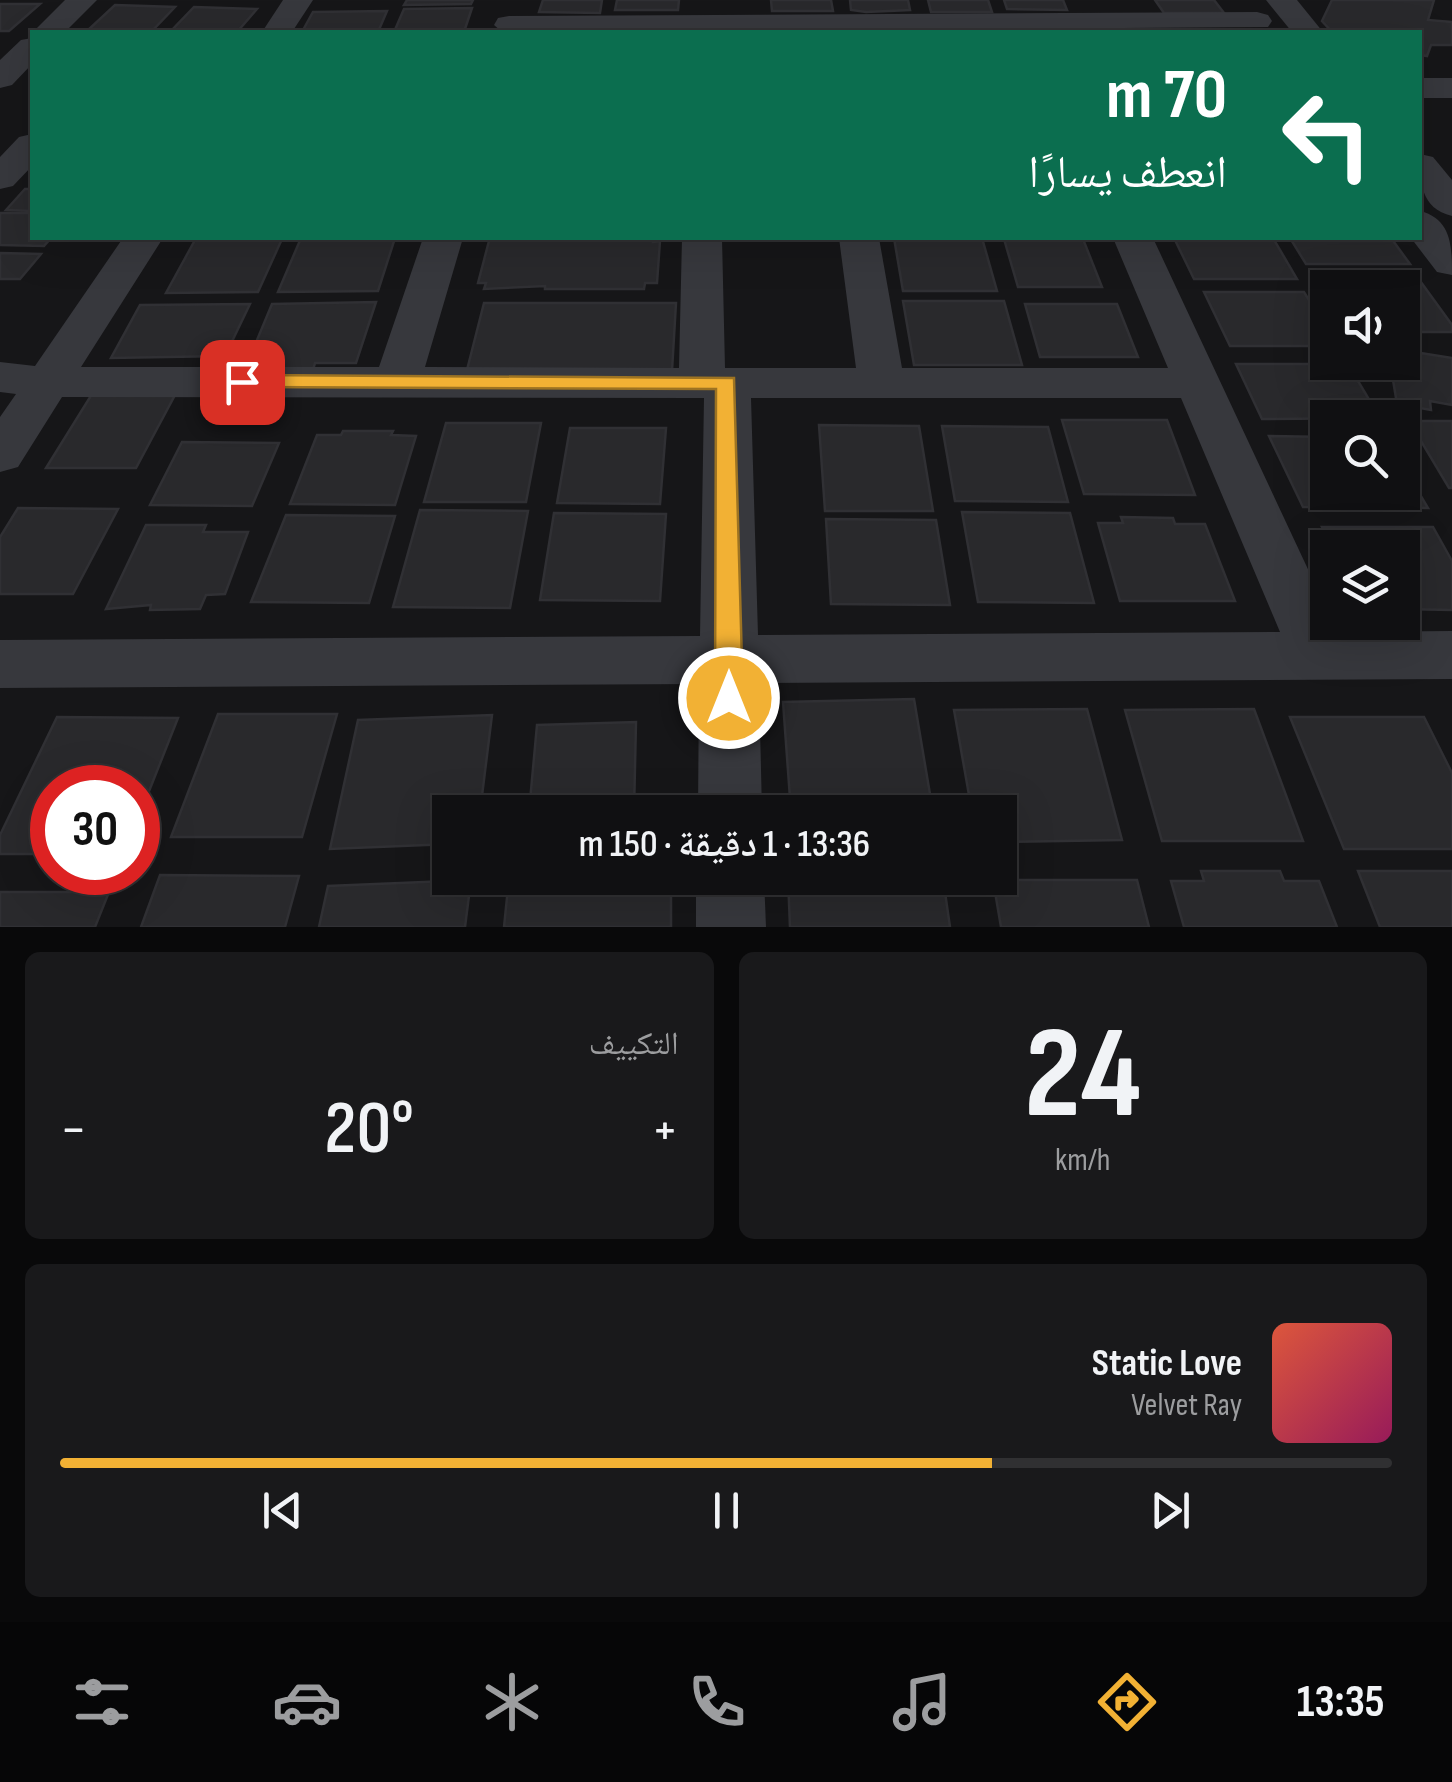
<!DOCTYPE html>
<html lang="ar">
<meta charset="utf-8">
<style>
body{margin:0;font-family:"Sofia Sans Condensed","Noto Naskh Arabic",sans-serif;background:#19191b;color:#f1f3f6;direction:rtl;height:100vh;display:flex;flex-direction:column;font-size:38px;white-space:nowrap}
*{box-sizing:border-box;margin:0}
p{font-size:32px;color:#9c9d9f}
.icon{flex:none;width:55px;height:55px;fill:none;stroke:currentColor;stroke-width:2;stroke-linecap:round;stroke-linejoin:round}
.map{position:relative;height:927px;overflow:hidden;direction:ltr}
.side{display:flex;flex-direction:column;gap:25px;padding:25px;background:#09090a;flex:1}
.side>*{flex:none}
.guide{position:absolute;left:30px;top:30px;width:1392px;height:210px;border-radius:0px;box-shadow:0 10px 40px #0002,0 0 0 2px #303032;direction:rtl;background:#0b6e4f;color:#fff;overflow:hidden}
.fabs{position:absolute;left:1310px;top:270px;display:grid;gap:20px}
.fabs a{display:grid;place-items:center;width:110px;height:110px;border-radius:0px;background:#101012;box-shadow:0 10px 40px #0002,0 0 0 2px #303032;font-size:50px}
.speed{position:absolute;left:30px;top:765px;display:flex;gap:20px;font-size:50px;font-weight:700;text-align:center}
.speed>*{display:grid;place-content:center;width:130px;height:130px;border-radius:50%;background:#101012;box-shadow:0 10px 40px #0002,0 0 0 2px #303032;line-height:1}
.speed .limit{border:15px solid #d22;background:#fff;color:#111}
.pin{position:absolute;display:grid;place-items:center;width:85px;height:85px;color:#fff;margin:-42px;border-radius:20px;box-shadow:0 5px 15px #0006}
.me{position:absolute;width:110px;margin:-55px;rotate:0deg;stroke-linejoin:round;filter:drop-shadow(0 0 8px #0008)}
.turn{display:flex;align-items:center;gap:35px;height:210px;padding:0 30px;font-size:45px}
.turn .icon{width:130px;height:130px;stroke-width:2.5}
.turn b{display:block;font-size:70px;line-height:85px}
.big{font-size:75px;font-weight:600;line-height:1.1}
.side .card{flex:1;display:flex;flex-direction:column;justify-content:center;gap:15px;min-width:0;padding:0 35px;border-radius:15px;background:#19191b}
.side .dial{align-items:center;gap:0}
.dial b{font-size:130px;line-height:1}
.song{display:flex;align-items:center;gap:30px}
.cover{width:120px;height:120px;border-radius:15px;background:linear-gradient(135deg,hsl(10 70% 55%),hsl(330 70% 35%))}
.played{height:10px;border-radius:5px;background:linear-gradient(90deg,#f2b134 70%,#303032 70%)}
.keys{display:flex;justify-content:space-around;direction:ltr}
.heat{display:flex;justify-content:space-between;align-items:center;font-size:55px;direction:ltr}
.side .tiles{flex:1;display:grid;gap:25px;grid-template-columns:1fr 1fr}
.card:last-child{grid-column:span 2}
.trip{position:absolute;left:432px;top:795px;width:585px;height:100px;border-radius:0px;background:#101012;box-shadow:0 10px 40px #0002,0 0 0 2px #303032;font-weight:600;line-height:100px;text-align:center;direction:rtl}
.tab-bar{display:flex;height:160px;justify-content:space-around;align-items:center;background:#060607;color:#9c9d9f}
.tab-bar .icon{width:70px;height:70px}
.tab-bar .selected{color:#f2b134}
.tab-bar b{font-size:45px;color:#f1f3f6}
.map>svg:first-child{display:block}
.building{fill:#29292c;stroke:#303034;stroke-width:2.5}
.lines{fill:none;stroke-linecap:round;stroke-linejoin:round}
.minor{fill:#37383d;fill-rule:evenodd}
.route{fill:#f2b134;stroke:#9d7322;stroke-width:2.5}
</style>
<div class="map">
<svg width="1452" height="927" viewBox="0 0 1452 927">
<rect width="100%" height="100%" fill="#161618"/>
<g class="building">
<path d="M407,0H473L471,4L404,5Z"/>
<path d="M543,0H602L600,13L539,12Z"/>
<path d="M617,0H679L678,10H615Z"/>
<path d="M771,0H831L833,11H772Z"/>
<path d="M850,0H908L910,10L866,12L851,10Z"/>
<path d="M928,0H988L992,12H931Z"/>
<path d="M1004,0H1063L1067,10L1007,9Z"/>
<path d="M1155,0H1214L1224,13H1164Z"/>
<path d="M1332,0H1434L1428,20L1452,22V45H1431L1427,56L1420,55V32H1332L1322,21Z"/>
<path d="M0,4H40L9,31H0Z"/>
<path d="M115,5L175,7L151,32L88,30Z"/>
<path d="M194,7L257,9L237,32H170Z"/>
<path d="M472,8L464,32H394L404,9Z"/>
<path d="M387,11L378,32H302L313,12Z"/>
<path d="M25,189H32V211L6,210Z"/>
<path d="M0,213H32V238H51L44,246L0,245Z"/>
<path d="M301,238H395L378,291L278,292Z"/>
<path d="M496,238H653V242L660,241L657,283H645L644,289H545V286L484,289L486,283H478L489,241Z"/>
<path d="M894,238H982L997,291H903Z"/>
<path d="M1174,238H1273L1297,279H1194Z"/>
<path d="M1290,238H1391L1410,264H1306Z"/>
<path d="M282,239L258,292L166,293L195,240Z"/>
<path d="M1004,239H1083L1102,287H1018Z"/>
<path d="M0,253L41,254L20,279H0Z"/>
<path d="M1319,277L1418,278L1452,325V332H1402V288H1328V291Z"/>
<path d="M1204,292H1304L1328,331V346H1230Z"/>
<path d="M903,301H1004L1022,365H914Z"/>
<path d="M376,302L356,363H315L313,370L278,371L280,364H247L272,304Z"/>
<path d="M484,303H676L672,371L467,370Z"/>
<path d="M250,304L225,356L111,358L140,305Z"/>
<path d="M1025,304H1117L1138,357H1040Z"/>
<path d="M1402,350L1452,358V405L1430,401L1431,410L1397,404L1390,362H1402Z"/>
<path d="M1236,364H1348L1380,418L1262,419Z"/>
<path d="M92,394L175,395L136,468H46Z"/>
<path d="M1062,420H1167L1195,495L1084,494Z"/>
<path d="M1409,421H1452V488H1449Z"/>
<path d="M446,423H541L526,502H424Z"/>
<path d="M819,425L919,426L933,511H825Z"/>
<path d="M942,426L1048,427L1068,502L955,501Z"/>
<path d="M570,428H666L660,504L557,503Z"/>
<path d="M343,431H393L391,435L416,436L395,505L290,504L317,435H341Z"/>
<path d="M1269,436L1328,437V492H1402V464L1428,508L1303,507Z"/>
<path d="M182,442L279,443L252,506L150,505Z"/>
<path d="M18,508L118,509L73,594H0V537Z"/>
<path d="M420,510L528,511L510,608L393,607Z"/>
<path d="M962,512L1070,513L1094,603L978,602Z"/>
<path d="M554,513L666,514L660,601L540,600Z"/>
<path d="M286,515L395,516L369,603L251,602Z"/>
<path d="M1121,517L1173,518L1175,524H1205L1235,601H1120L1098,523H1123Z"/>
<path d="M826,519L936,520L950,605L831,604Z"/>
<path d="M146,525H206L203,532H248L225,594L206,595L200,609L150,610L151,605L106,609Z"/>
<path d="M1322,527H1433L1452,561V610L1402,609V548H1332Z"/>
<path d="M914,699L933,812H791L783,702Z"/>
<path d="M1087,709L1122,840L1000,842V812H972L954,710Z"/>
<path d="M1254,709L1303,841H1162L1125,710Z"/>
<path d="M218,714H337L302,837H171Z"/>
<path d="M492,715L480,812H450V844L330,849L358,720Z"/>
<path d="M57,717L178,718L138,819V788H52V854H0V835Z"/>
<path d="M1290,717H1424L1452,773V849H1344Z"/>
<path d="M636,722L634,812H529L537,725Z"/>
<path d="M1201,871H1280L1284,881H1319L1337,927H1184L1171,881H1204Z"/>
<path d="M1358,871H1452V927H1380Z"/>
<path d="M160,875L299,876L285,927H141Z"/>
<path d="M509,878H671V927H504Z"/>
<path d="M788,878H943L950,927H790Z"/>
<path d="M471,880L465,927H319L328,886Z"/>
<path d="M993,880H1137L1149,927H1001Z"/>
<path d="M0,892H109L95,927H0Z"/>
</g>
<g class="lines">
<g class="minor">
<path d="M65,0H97L65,32H33Z"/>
<path d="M283,0H313L292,32H262Z"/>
<path d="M1266,0H1297L1323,32H1292Z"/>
<path d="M1257,12L1268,15L1272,21L1268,27L502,32L494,25L498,18L509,16Z"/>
<path d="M32,38V64L12,85L0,88V60L21,40Z"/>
<rect x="1420" y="78" width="32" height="20"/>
<path d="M32,134V166L13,186L0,189V157L19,137Z"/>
<path d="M1420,154L1433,157L1452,180V216C1420,208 1420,182 1420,154Z"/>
<path d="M1420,211C1452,219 1452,247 1452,275L1437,272L1411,238H1420Z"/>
<path d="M123,238H163L81,367H379L423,238H463L425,367L679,368L682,238H722L725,368H856L839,238H879L902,368H1168L1113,238H1153L1328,612V622H1333L1337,632L1452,631V679L759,683L762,812H698L699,684L0,688V640L700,636L704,398L62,397L18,467L0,472V417L16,394L0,392V362L35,366ZM751,398H1181L1280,632L758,635Z"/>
<path d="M696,878H764L766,927H696Z"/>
</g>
</g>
<path class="route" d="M242,375L734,378L743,698L739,706L729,709L719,706L715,698L716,389L235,387L232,382Z"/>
</svg>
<div class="fabs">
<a><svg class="icon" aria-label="sound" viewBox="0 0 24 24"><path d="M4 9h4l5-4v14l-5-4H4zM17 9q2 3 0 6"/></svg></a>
<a><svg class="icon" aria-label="search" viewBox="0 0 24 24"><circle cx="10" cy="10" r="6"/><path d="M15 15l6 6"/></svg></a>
<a><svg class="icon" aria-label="layers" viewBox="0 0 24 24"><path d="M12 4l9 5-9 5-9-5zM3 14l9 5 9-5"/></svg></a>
</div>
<div class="speed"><div class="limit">30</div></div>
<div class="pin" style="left:242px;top:382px;background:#d93025"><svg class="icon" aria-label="arrive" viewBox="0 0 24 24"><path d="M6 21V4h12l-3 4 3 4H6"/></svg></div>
<svg class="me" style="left:729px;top:698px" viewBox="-20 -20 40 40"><circle r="17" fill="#f2b134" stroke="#fff" stroke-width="3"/><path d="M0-11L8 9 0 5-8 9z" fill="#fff"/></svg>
<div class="trip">13:36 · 1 دقيقة · 150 m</div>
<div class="guide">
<div class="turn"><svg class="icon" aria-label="left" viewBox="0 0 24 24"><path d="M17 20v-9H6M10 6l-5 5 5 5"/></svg><div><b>70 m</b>انعطف يسارًا</div></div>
</div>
</div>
<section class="side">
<div class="tiles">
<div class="card dial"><b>24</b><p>km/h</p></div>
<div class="card"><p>التكييف</p>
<div class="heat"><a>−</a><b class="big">20°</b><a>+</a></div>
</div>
<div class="card">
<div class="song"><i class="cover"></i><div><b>Static Love</b><p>Velvet Ray</p></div></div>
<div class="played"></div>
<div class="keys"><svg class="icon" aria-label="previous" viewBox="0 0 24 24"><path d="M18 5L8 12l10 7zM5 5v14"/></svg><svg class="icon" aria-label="pause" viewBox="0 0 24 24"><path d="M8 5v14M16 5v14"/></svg><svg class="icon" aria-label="next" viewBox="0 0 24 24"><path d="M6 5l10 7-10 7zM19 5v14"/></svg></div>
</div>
</div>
</section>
<nav class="tab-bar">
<b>13:35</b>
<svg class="icon selected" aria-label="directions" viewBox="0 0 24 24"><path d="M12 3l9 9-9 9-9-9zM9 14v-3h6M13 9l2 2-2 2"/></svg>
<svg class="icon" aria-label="music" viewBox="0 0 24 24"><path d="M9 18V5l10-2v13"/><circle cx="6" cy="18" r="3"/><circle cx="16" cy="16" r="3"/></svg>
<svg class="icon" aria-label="phone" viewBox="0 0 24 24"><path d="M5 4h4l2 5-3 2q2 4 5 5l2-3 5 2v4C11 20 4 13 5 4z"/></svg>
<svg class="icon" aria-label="climate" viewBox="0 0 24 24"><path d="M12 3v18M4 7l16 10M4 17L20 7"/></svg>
<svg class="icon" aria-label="car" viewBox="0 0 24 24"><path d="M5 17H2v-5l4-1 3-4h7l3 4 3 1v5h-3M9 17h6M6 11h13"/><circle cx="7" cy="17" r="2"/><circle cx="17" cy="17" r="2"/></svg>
<svg class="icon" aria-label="filters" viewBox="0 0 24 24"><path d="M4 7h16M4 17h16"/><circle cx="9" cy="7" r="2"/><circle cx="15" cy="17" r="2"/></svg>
</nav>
